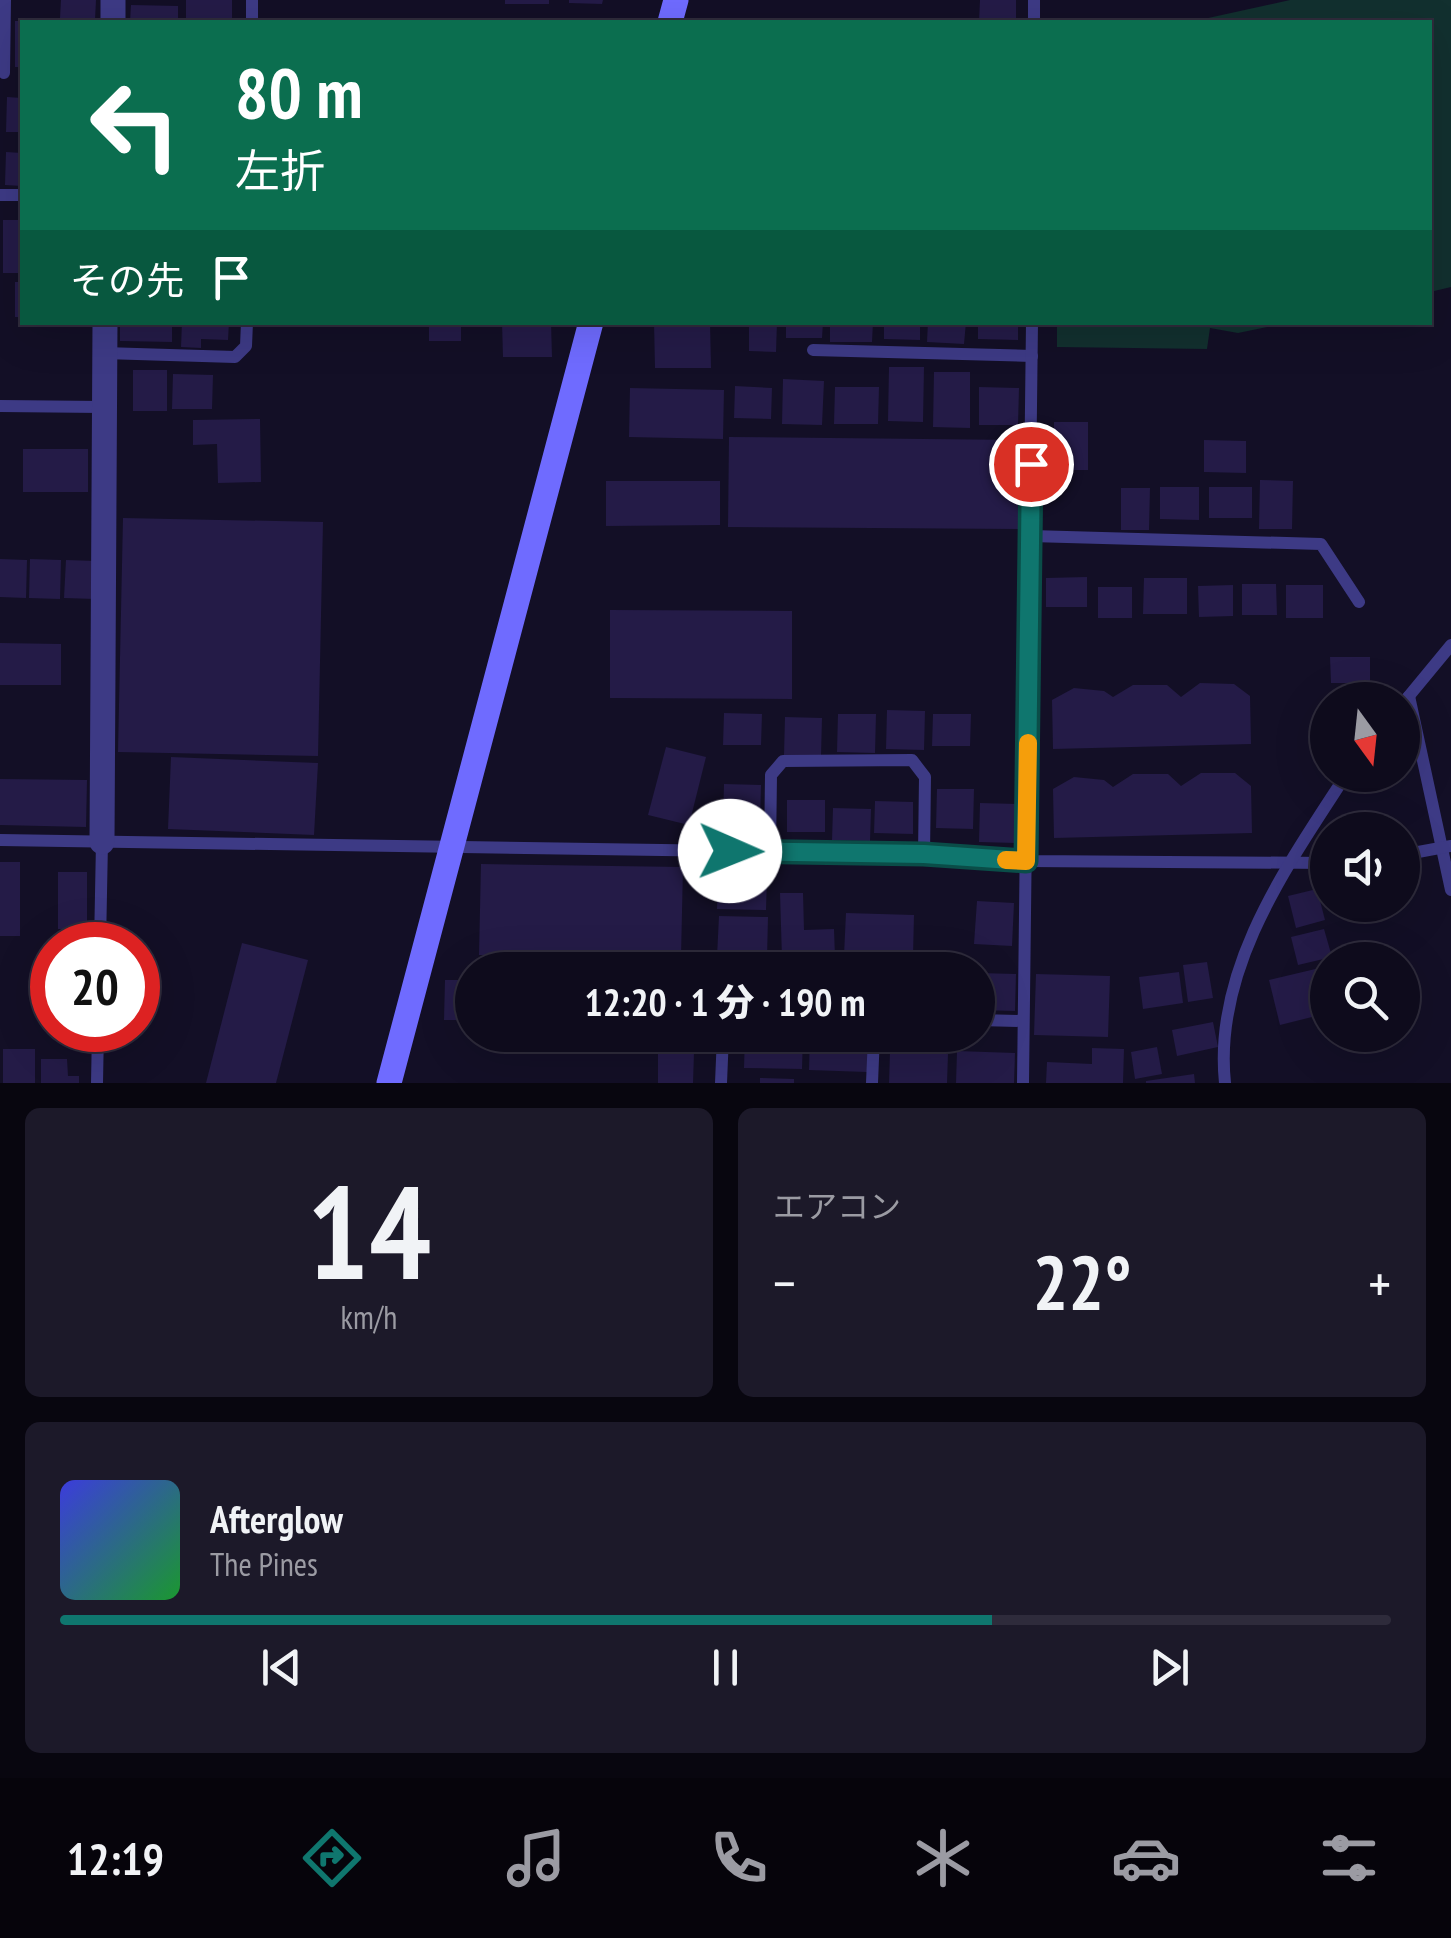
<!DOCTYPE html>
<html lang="ja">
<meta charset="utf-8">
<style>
body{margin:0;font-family:"PT Sans Narrow","Noto Sans JP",sans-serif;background:#1c1929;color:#f1f3f6;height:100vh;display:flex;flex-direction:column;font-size:38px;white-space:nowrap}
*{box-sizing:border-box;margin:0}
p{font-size:32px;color:#9b9ba3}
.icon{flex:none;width:55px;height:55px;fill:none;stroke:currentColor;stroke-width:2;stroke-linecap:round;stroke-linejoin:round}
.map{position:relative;height:1083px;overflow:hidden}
.side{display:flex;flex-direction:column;gap:25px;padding:25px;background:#08060f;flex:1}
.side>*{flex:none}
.guide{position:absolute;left:20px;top:20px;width:1412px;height:305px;border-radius:0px;box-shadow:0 10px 40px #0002,0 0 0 2px #2e2b3b;background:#0b6e4f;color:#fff;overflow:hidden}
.needle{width:65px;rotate:165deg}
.fabs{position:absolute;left:1310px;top:682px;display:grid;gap:20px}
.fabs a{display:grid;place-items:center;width:110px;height:110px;border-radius:50%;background:#0e0b1c;box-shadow:0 10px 40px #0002,0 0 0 2px #2e2b3b;font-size:50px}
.speed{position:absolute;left:30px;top:922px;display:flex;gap:20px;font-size:50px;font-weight:700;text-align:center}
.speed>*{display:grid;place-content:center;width:130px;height:130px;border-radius:50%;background:#0e0b1c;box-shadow:0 10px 40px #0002,0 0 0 2px #2e2b3b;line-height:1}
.speed .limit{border:15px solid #d22;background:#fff;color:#111}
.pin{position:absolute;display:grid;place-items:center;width:85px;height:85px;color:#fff;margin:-42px;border:5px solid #fff;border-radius:50%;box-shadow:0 2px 10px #0007}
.me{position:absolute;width:110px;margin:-55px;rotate:91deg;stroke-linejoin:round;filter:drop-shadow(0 0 8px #0008)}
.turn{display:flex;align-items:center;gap:35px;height:210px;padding:0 50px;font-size:45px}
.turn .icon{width:130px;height:130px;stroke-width:2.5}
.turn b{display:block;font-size:70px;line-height:85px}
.then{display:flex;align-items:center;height:95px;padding:0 50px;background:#0003;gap:20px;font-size:38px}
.big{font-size:75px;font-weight:800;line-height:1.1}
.side .tile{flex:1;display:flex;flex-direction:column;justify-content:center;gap:15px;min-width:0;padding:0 35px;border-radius:15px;background:#1c1929}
.side .dial{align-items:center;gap:0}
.dial b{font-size:130px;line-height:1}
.song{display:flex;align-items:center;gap:30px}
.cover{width:120px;height:120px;border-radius:15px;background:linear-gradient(135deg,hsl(240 70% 55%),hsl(130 70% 35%))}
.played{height:10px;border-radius:5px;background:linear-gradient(90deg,#0f766e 70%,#2e2b3b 70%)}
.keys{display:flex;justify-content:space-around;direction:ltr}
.heat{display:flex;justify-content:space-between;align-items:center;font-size:55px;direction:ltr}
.side .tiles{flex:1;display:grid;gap:25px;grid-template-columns:1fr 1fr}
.tile:last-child{grid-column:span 2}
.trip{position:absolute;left:455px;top:952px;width:540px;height:100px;border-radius:50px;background:#0e0b1c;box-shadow:0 10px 40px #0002,0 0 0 2px #2e2b3b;font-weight:800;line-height:100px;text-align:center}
.tabs{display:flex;height:160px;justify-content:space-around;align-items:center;background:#06040b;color:#9b9ba3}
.tabs .icon{width:70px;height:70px}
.tabs .active{color:#0f766e}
.tabs b{font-size:45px;color:#f1f3f6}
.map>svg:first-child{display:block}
.green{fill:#12302f}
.building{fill:#241b47}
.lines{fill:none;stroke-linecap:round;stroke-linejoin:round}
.lane{stroke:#3d3a85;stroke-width:12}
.street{stroke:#3d3a85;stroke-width:25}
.secondary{stroke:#6f6bff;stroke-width:25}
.route-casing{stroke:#0a4d48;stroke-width:25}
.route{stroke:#0f766e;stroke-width:18}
.slow{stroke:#f59e0b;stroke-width:18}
</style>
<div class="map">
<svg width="1451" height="1083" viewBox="0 0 1451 1083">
<rect width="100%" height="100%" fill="#130f26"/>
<g class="green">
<path d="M1290,0H1451V287L1430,292V22H1190Z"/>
<path d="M1057,323V322L1287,323L1238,333L1210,328L1207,349L1057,347Z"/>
</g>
<g class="building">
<path d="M61,0H96L95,20L60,18Z"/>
<rect x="186" y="0" width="46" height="22"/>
<rect x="505" y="0" width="44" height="4"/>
<path d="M569,0H603L602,4L569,3Z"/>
<path d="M980,0H1016V22H979Z"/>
<path d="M131,5L178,6V22H130Z"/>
<rect x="15" y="21" width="7" height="46"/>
<path d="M7,97L22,98V132H6Z"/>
<path d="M6,152L22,153V186L5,185Z"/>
<rect x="3" y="220" width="19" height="53"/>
<rect x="15" y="282" width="7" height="35"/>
<path d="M120,322H172V342L120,341Z"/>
<path d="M182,322H229L228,340L201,339V348L181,347Z"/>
<rect x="429" y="322" width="32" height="19"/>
<path d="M502,322H551L552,357H503Z"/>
<path d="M654,322H710L711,368H655Z"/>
<path d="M749,322H777L776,352L749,351Z"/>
<path d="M786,322H823L822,338H786Z"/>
<path d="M830,322H873L872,342H830Z"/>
<path d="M884,322H920V340L884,339Z"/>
<path d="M928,322H966L964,344L927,342Z"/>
<path d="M978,322H1018V340L978,339Z"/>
<path d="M889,367H924L923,422L888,421Z"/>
<rect x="133" y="370" width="34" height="41"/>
<path d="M934,372H970V428L933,427Z"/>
<path d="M173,374L213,375L212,409H172Z"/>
<path d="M783,379L824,381L822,425L782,424Z"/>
<path d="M735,386L772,388L771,419L734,418Z"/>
<path d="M835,387H879L878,424H834Z"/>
<path d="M979,387L1019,388L1018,425H979Z"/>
<path d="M630,388L724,390L723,439L629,437Z"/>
<path d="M260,419L261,482L218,483L217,444L193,445V420Z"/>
<rect x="1054" y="422" width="34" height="48"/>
<path d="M729,437L1022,440L1021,529L728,527Z"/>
<path d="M1204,440L1246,441V473L1204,472Z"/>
<rect x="23" y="449" width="65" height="43"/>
<path d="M1260,480L1293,481L1292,529H1259Z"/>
<path d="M606,481H720V525L606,526Z"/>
<path d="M1160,487H1199V520L1160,519Z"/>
<rect x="1209" y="487" width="43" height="31"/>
<path d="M1121,488H1150L1149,530H1121Z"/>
<path d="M123,518L323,522L318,756L118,752Z"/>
<path d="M0,559L27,560L26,598L0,597Z"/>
<path d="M30,559L61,560L60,599L29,598Z"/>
<path d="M66,560L96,561L95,599L64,598Z"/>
<path d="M1087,577V607H1046V578Z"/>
<path d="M1144,578H1187V614H1143Z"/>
<path d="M1242,584H1276L1277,615H1242Z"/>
<path d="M1233,585V616L1199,617L1198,586Z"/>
<rect x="1286" y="585" width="37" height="33"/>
<rect x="1098" y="587" width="34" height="31"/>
<path d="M610,610L792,611V699L610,698Z"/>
<path d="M0,643L61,644V685H0Z"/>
<path d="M1330,657H1370V683H1331Z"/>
<path d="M1200,683L1234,684L1250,696L1251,744L1053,749L1052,700L1074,688L1104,691L1113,697L1133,685H1167L1181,697Z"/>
<path d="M1344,689L1357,700H1335Z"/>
<path d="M887,710L925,711L924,750L886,749Z"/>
<path d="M724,713L762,714L761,745H723Z"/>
<path d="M838,714H876L875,753L837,752Z"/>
<path d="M933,714H971L970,746H932Z"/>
<path d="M785,717L822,718L821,756L784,755Z"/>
<path d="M666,747L706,757L689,825L648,815Z"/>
<path d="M171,757L318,763L314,835L168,829Z"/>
<path d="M1201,773H1235L1251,786L1252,833L1054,838L1053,789L1074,777L1104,780L1113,787L1133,774H1168L1181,786Z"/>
<path d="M0,779L87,780L86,827L0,825Z"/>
<path d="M724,784L761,785L760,824L723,823Z"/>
<path d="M937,789H974L973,829L936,828Z"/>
<rect x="787" y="800" width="38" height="32"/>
<path d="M875,801L913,802V834L874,833Z"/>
<path d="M980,803L1017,804L1016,843L979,842Z"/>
<path d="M833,808L871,809L870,841L832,840Z"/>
<rect x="0" y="862" width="20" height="74"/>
<path d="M481,864L683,867L681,957L479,955Z"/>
<rect x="58" y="872" width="29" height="57"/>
<path d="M718,876L767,877L766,910L717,909Z"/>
<path d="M1317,889L1325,920L1296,928L1288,896Z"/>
<path d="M780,893H803L804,930L834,929L835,957L782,959Z"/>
<path d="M977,901L1014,903L1012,946L974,944Z"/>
<path d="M846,913L914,915L913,956L844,955Z"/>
<path d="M719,916L768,917L767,958L717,957Z"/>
<path d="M1324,929L1332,957L1298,965L1291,937Z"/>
<path d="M242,943L308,960L276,1083H206Z"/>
<path d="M1207,962L1213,998L1188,1002L1183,965Z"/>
<path d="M1328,966V1013L1280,1025L1269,980Z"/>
<path d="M1179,972L1183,1003L1143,1009L1139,977Z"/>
<path d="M978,973L1016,974L1015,1011L978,1010Z"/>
<path d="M1036,974L1110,976L1108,1037L1034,1035Z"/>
<path d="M445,980H472V1020H444Z"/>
<path d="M1213,1022L1218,1047L1177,1056L1172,1030Z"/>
<path d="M745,1035H803L802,1069L744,1068Z"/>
<path d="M810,1035H868L867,1072L809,1070Z"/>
<path d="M1157,1047L1162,1074L1135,1079L1131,1052Z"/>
<path d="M1092,1048L1124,1049L1123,1083H1046L1047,1062L1092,1064Z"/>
<rect x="3" y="1049" width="32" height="34"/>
<path d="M957,1051L1015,1053L1014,1083H956Z"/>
<path d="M890,1052L948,1054L947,1083H889Z"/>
<path d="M658,1053H694L693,1083H658Z"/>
<path d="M41,1059H67L68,1076H79V1083H41Z"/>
<path d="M1194,1074L1195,1083H1146V1081Z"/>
<path d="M760,1078L794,1079V1083H760Z"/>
</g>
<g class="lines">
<g class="lane">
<path d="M252,22V0"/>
<path d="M1034,22V0"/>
<path d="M4,73L5,0"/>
<path d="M0,195H22"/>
<path d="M813,350L1032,356"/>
<path d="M104,353L235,357L246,346L247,322"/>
<path d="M0,406L103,407"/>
<path d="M1031,536L1321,544L1359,602"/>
<path d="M1409,696L1451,890"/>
<path d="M1404,702L1451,645"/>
<path d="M0,840L924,854L1027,861L1328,863"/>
<path d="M770,852L771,775L783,761L912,760L925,777L924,854"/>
<path d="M1402,855L1451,846"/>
<path d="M100,945L102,842"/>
<path d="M978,1020L1023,1021"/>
<path d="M97,1083L98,1030"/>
<path d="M721,1083L723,1035"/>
<path d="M872,1083L874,1035"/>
<path d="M1023,1083L1032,322"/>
<path d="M1225,1083C1213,969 1287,866 1346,775"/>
</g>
<g class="street">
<path d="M113,22V0"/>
<path d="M102,842L105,322"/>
</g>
<g class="secondary">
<path d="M670,22L676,0"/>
<path d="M389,1083L591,322"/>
</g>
</g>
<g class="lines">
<defs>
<path id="route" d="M730,851L924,854L1026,861L1031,464"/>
</defs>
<use href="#route" class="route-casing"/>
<use href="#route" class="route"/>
<path class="slow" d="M1006,860L1026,861L1028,743"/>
</g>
</svg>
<div class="fabs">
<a><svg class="needle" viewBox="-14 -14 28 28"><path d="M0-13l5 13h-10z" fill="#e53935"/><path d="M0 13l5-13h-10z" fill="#9b9ba3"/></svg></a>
<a><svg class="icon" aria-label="sound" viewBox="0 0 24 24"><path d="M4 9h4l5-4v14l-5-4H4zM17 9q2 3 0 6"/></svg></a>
<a><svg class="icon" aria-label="search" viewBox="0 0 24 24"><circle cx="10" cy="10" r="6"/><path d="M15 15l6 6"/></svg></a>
</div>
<div class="speed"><div class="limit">20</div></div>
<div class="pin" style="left:1031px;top:464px;background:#d93025"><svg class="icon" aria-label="arrive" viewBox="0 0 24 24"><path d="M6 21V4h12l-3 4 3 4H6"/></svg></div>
<svg class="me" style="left:730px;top:851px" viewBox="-20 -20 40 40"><circle r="19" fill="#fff"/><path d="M0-13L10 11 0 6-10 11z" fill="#0f766e"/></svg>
<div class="trip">12:20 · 1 分 · 190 m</div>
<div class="guide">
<div class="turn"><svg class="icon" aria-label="left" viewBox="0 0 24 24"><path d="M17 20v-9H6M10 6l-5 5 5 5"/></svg><div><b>80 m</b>左折</div></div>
<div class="then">その先<svg class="icon" aria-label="arrive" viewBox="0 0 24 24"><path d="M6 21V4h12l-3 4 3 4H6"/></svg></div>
</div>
</div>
<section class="side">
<div class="tiles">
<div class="tile dial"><b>14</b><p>km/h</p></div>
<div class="tile"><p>エアコン</p>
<div class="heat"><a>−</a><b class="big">22°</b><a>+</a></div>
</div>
<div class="tile">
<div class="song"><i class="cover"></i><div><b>Afterglow</b><p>The Pines</p></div></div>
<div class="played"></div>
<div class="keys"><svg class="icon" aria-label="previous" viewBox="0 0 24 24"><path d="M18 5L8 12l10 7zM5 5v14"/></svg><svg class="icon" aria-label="pause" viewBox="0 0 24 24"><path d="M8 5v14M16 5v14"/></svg><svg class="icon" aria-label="next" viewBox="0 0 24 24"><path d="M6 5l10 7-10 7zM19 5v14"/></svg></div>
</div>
</div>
</section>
<nav class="tabs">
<b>12:19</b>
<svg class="icon active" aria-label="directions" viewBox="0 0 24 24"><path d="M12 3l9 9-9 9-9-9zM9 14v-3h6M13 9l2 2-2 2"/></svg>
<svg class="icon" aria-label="music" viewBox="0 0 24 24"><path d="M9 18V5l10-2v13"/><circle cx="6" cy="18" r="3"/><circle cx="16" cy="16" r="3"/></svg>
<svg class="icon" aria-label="phone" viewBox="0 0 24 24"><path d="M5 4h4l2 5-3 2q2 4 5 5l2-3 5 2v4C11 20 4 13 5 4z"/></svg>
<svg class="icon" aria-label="climate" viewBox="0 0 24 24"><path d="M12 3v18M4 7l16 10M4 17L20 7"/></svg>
<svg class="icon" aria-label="car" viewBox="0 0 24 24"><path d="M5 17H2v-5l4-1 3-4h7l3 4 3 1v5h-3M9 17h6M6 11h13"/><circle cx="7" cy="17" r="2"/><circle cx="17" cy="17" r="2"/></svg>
<svg class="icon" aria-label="filters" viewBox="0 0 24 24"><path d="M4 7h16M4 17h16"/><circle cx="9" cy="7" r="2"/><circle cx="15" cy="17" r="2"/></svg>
</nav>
